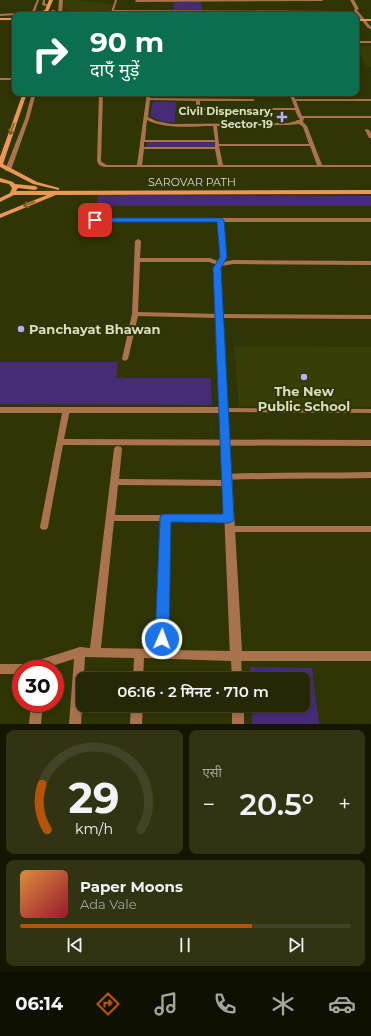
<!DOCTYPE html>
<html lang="hi">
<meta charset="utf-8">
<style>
body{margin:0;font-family:Montserrat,"Noto Sans Devanagari",sans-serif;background:#303413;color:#f1f3f6;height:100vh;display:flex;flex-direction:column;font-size:15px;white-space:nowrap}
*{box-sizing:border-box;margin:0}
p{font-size:13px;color:#a3a69a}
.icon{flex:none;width:22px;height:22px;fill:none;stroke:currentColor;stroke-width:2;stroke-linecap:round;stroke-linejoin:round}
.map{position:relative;height:724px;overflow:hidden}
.sheet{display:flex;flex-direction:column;gap:6px;padding:6px;background:#141602;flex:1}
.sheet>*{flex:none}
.top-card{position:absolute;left:12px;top:12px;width:347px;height:84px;border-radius:8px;box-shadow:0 2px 6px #0003,0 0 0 1px #414426;background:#0b6e4f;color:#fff;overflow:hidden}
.speed{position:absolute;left:12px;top:660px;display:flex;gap:8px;font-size:20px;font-weight:700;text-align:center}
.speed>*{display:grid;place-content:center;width:52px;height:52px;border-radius:50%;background:#242804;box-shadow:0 2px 6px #0003,0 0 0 1px #414426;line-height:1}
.speed .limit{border:6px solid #d22;background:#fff;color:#111}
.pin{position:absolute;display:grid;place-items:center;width:34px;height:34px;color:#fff;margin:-17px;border-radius:8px;box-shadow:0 2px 6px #0006}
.me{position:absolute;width:44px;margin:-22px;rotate:2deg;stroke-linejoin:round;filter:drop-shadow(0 0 3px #0008)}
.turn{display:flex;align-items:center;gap:14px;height:84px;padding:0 12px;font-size:18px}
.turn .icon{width:52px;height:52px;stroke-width:2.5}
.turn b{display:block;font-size:28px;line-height:34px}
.big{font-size:30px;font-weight:600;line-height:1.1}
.sheet .card{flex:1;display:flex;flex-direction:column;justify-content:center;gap:6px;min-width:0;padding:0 14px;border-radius:8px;background:#303413}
.sheet .dial{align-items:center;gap:0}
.dial svg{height:104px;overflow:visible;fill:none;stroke:#414426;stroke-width:7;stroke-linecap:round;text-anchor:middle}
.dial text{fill:#f1f3f6;stroke:none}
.song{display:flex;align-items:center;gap:12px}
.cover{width:48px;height:48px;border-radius:6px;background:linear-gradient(135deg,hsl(30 70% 55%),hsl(350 70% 35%))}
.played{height:4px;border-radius:2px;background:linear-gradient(90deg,#b45309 70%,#414426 70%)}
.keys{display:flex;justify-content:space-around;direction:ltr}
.heat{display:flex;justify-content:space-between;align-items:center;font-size:22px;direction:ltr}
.sheet .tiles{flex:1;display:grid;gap:6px;grid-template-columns:1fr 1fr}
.card:last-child{grid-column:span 2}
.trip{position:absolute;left:76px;top:672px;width:234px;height:40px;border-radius:8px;background:#242804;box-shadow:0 2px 6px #0003,0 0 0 1px #414426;font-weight:600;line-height:40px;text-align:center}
.tabs{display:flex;height:64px;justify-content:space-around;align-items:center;background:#0e1002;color:#a3a69a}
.tabs .icon{width:28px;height:28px}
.tabs .active{color:#b45309}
.tabs b{font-size:18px;color:#f1f3f6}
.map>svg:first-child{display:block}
.built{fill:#383e05}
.green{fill:#462b77}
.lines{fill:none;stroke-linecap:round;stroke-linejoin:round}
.minor{fill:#a9734d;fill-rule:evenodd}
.tertiary{fill:#a9734d;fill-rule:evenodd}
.secondary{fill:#ed9757;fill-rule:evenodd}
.oneway{stroke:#7c5c26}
.route{fill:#1a73e8;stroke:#114b97}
.poi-dot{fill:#bda9f5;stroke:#303505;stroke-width:1.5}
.labels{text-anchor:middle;stroke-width:4;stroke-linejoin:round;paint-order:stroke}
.far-poi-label{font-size:11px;font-weight:bold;fill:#d9debf;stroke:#303505;text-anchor:end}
.far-street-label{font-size:11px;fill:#d9debf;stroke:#303505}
.poi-label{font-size:13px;font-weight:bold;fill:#d9debf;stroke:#303505;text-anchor:start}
</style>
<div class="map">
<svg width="371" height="724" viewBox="0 0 371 724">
<rect width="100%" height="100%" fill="#303505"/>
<g class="built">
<path d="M65,0H78L112,4L109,15H79L71,13L63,8Z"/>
<path d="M356,46H371V67H367Z"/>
<path d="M234,346L371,347V407L239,406Z"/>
</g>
<g class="green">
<path d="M174,2H201L202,10H173Z"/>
<path d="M153,101L176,102L175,123L163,122L150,116Z"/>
<path d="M147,142H214L215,147H146Z"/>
<path d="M98,195L371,196V206H96Z"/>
<path d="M0,362H118L116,378H211L212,405L0,404Z"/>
<path d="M250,667L312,668L319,724H252V705H303V679H250Z"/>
</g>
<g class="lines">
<g class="minor">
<path d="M37,0H39L34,14L0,16V14L32,12Z"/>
<path d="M43,0H45V4L50,5V7L42,5Z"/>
<path d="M115,0H117L114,10L341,11L111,12Z"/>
<path d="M136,0H322L323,1L135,2Z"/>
<rect x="356" y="41" width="15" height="2"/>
<rect x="0" y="78" width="15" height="2"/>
<path d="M99,93H103L101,161L103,163L107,165H137L147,93H151L150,98L253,99L255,100L253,101H200V108H295L289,93H293L295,99H371V101H296L302,116H371V118H304L303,122L307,126L322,165H371V167H104L99,165L97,161ZM150,100L196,101V109L198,110H295L298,117L300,119L299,120H297L296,121L288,123L171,124L156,121L148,117ZM147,120C167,130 192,126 213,126L215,140H145ZM299,124L303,127L309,144H219L217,126L288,125ZM144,142H215V147H144ZM219,146H310L317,165H223ZM144,149H215L218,165H142Z"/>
<path d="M365,129L369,130L371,133V138H369L365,130Z"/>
<path d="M95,218H371V222H223L226,257L222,265H218L209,262H140L138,312L218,314L371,315V319L218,318L138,316L128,359L125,361L123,360L122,359L132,314L135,241L138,239L141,241L140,258H210L218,261L220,257L217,222L93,221V219Z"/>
<path d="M63,408H66L70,410L64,439L371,440V446L63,445L48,527L47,529L44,530L41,529L40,527Z"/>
<path d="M220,408L371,409V413L223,412L219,410Z"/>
<path d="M118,446L121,447L122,449L119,479L227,480L224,479L223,477L224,475L227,474C275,472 323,473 371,472V478C323,479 275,478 227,480L230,481L231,483L230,485L227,486L118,485L115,515H229L232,516L233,518L232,520L229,521H169L167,650L236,651L240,653L241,656L242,679H232L231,661L144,658L143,679H133L134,658L85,657L81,724H69L74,659L42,669H21V674H0V664H26L80,647L90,648L114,449L115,447ZM114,521H160L157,649L101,648Z"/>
<path d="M229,526H371V532H229L226,531L225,529L226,527Z"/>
<path d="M31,703H43L41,724H29Z"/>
<path d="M131,705H143L142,724H130Z"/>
<rect x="232" y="705" width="12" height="19"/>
</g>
<g class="tertiary">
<path d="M59,0H63L62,14L60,15L58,14Z"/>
<path d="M350,0H354L359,9L357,10L371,27V29L368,28L354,11L355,9Z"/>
<path d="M32,93H36L29,119L11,170L6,171L5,170L25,119Z"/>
<path d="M233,260L371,261V265L233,264L222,266L220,268L242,651H371V661H236L232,660L230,656L220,413H0V407H220L214,268L218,263Z"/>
</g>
<g class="secondary">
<path d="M49,0H53L47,14L40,15L44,12L30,15L45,10Z"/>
<path d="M52,10L67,14L68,15H62L51,12Z"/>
<rect x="0" y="18" width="15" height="2"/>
<rect x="356" y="19" width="15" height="2"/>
<path d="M23,93H27L3,164L37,182L59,188V190L33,184L0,167V157Z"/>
<path d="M0,178L13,182L15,184L35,186L38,188L35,190L18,188L16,191L371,190V194L56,195L0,218V214L47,195H14L0,202V198L10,193L12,188L9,184L0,182Z"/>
</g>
</g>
<defs><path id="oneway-shaft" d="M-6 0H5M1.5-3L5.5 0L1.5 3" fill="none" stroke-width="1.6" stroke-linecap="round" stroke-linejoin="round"/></defs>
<g class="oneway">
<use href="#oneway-shaft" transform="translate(12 129) rotate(109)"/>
<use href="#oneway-shaft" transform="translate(29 204) rotate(158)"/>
</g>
<path class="route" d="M92,218H220L224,220L227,257L221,268L234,518L233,521L229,523L171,522L169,639L167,643L162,645L157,643L155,639L160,518L161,515L165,514H223L213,268L220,257L217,222H95L92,221Z"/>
<g class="poi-dot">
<path d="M280 111h4v4h4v4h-4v4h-4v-4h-4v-4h4z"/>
<circle cx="21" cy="329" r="4"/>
<circle cx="304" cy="377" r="4"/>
</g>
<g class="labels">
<g class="far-poi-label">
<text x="273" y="115">Civil Dispensary,<tspan x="273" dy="13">Sector-19</tspan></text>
</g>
<g class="far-street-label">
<text x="192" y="186">SAROVAR PATH</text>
</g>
<g class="poi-label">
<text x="29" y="334">Panchayat Bhawan</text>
<text x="304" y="396" text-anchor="middle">The New<tspan x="304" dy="15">Public School</tspan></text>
</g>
</g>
</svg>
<div class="speed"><div class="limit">30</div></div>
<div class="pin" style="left:95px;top:220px;background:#d93025"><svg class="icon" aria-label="arrive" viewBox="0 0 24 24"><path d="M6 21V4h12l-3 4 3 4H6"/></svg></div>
<svg class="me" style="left:162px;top:639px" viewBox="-20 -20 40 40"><circle r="17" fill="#1a73e8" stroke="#fff" stroke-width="3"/><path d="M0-11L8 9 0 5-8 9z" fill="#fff"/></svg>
<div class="trip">06:16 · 2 मिनट · 710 m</div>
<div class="top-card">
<div class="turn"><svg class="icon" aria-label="right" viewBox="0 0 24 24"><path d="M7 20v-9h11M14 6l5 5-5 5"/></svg><div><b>90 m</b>दाएँ मुड़ें</div></div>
</div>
</div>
<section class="sheet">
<div class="tiles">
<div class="card dial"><svg viewBox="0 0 100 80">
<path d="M14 69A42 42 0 1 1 86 69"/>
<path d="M14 69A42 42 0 0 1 10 34" stroke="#b45309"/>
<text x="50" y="56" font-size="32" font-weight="700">29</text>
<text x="50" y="72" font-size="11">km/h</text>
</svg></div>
<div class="card"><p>एसी</p>
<div class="heat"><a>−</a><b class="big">20.5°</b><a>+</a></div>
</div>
<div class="card">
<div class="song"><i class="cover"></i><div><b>Paper Moons</b><p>Ada Vale</p></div></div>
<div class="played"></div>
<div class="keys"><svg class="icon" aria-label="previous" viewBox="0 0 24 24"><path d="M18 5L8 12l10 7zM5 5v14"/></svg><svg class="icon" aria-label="pause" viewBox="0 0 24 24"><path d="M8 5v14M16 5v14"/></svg><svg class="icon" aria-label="next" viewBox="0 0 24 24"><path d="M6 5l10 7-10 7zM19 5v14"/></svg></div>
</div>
</div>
</section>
<nav class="tabs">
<b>06:14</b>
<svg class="icon active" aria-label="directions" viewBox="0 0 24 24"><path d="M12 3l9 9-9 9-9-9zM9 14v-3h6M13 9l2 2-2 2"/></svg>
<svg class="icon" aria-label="music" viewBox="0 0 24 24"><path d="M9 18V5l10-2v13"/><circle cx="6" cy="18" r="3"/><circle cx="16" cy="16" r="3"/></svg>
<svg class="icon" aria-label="phone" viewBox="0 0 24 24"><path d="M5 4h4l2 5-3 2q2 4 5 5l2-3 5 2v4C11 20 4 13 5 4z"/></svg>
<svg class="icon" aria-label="climate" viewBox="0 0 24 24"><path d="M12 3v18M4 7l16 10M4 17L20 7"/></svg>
<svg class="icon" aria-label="car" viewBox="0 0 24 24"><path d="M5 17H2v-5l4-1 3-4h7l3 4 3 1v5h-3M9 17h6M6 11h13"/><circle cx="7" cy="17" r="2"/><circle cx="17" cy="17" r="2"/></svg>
</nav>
